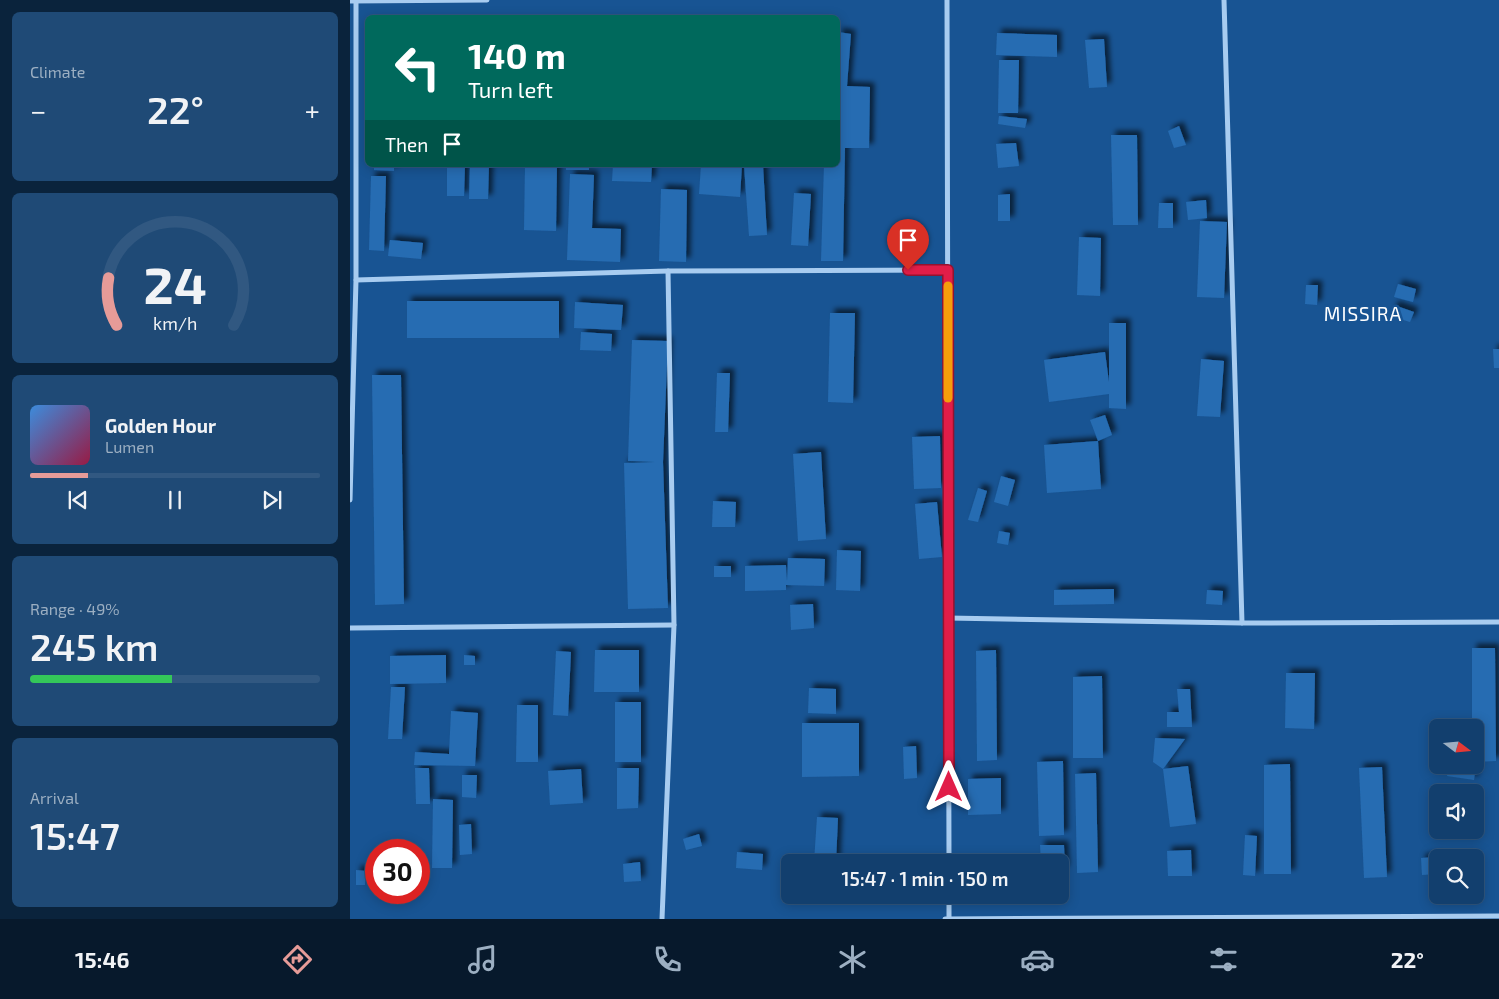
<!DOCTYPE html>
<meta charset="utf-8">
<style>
body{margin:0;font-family:"Exo 2",sans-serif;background:#1f4a76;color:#f1f3f6;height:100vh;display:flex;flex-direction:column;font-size:19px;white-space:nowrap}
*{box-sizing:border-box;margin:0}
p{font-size:16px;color:#9cafc2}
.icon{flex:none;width:28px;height:28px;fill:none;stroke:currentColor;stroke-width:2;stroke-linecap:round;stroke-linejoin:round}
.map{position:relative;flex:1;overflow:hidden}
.side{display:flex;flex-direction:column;gap:12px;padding:12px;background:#0a233c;width:350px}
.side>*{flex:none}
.banner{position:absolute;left:15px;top:15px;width:475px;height:152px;border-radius:8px;box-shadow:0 2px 12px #0003,0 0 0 1px #315881;background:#00695c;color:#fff;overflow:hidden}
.needle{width:32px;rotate:106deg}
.tools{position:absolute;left:1079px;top:719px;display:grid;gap:10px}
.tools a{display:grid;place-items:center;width:55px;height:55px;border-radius:8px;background:#123f6e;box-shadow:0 2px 12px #0003,0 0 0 1px #315881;font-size:25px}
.speed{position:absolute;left:15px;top:839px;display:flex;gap:10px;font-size:25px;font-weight:700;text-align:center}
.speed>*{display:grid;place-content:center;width:65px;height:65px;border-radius:50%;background:#123f6e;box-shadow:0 2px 12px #0003,0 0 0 1px #315881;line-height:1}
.speed .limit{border:8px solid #d22;background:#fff;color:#111}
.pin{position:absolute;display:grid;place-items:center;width:42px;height:42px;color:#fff;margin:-51px -21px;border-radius:50% 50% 50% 0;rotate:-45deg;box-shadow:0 0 5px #0007}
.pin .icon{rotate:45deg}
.me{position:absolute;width:55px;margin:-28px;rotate:0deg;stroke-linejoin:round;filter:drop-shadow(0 0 4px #0008)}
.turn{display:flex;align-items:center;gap:18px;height:105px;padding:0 20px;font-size:22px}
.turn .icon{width:65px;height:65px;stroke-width:2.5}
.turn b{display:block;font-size:35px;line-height:42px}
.then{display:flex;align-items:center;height:48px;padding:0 20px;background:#0003;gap:10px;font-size:19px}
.big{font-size:38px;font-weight:600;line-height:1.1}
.side .card{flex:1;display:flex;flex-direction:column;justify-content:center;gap:8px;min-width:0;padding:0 18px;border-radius:8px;background:#1f4a76}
.side .dial{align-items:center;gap:0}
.dial svg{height:130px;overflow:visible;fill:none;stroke:#315881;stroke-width:7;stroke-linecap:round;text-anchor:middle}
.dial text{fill:#f1f3f6;stroke:none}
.song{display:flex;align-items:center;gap:15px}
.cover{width:60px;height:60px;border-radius:8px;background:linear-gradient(135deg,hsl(210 70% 55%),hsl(340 70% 35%))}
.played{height:5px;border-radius:2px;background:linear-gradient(90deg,#e69b98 20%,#315881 20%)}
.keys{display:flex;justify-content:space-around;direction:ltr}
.heat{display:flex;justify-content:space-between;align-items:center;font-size:28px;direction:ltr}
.charge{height:8px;border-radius:4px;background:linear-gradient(90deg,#34c759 49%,#315881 0)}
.trip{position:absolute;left:431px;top:854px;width:288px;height:50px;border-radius:8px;background:#123f6e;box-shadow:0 2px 12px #0003,0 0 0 1px #315881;font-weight:600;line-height:50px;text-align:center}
.tab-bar{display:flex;height:80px;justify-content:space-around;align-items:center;background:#07192c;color:#9cafc2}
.tab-bar .icon{width:35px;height:35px}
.tab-bar .current{color:#e69b98}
.tab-bar b{font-size:22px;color:#f1f3f6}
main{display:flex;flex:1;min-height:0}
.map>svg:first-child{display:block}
.building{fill:#266cb2;filter:url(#shadow)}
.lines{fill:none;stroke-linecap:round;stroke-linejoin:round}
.minor{stroke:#a8ccf0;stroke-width:5}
.route-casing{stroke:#92132f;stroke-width:12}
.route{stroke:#e11d48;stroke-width:9}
.slow{stroke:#f59e0b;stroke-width:9}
.labels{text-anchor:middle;stroke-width:5;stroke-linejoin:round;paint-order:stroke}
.quarter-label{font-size:19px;letter-spacing:1px;fill:#fff;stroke:#185493}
</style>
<main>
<section class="side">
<div class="card"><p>Climate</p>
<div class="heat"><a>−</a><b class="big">22°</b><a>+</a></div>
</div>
<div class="card dial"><svg viewBox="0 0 100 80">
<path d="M14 69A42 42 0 1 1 86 69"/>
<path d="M14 69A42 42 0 0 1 9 40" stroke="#e69b98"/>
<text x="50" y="56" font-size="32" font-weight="700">24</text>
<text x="50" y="72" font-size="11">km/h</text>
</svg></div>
<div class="card">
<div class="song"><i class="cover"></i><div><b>Golden Hour</b><p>Lumen</p></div></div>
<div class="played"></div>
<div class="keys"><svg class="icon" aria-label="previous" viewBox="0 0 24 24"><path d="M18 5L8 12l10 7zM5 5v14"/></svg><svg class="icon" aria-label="pause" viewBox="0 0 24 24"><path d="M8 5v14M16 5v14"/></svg><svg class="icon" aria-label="next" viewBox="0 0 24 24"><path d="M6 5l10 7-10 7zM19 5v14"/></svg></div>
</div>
<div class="card"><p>Range · 49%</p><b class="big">245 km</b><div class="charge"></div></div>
<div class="card"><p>Arrival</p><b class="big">15:47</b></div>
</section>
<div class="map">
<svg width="1149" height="919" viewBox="0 0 1149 919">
<defs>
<filter id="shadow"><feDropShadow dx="4.5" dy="-4.5" stdDeviation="2.5" flood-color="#0009"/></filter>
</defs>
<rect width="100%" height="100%" fill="#185493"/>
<g class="building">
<path d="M488,32L501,34L497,86L520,87L519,148H495L493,261H471L474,165H488Z"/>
<path d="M647,33L707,35V57L646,55Z"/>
<path d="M754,39L757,87L739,88L735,40Z"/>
<path d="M649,60H669L668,113H648Z"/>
<path d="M649,116L677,119L675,128L648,124Z"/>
<path d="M829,126L836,145L824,148L818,131Z"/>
<path d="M761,135H787L788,225H763Z"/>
<path d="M666,143L669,166L648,168L646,144Z"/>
<path d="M24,165H44V171L24,170Z"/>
<path d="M120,165H139L138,199H119Z"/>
<path d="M175,165H207L206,231L174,230Z"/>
<rect x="216" y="165" width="23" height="5"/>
<path d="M263,165H302L301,182L262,181Z"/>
<path d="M351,165H392L390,197L349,194Z"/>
<path d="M394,165H413L417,235L399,236Z"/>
<path d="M97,166H115L114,196H97Z"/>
<path d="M220,174L244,175L242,228L271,229L270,262L217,260Z"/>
<path d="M21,176H36L34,251L19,250Z"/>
<path d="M311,189L337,190L336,262L309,261Z"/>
<path d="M444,193L461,194L458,246L441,245Z"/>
<path d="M660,194V221H648V195Z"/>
<path d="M856,200L857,218L838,220L836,202Z"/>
<path d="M809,203H823V228H808Z"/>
<path d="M850,221L877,222L874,298L847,297Z"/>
<path d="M729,237L751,238L750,296L727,295Z"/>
<path d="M40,240L73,243L71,259L38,256Z"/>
<path d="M1048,284L1066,289L1063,302L1044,297Z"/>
<path d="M956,285H968L967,305L955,304Z"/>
<rect x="57" y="301" width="152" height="37"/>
<path d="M225,302L273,305L271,330L224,328Z"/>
<path d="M1044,305L1064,312L1060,322L1040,316Z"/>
<path d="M480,313H505L503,403L478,402Z"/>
<path d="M759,323H776V409L759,408V394L699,402L694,360L755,352L759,382Z"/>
<path d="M231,332L262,334L261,351L230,350Z"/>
<path d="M282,340L318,341L313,462L318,608L278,609L274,463L305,462L278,461Z"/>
<path d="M1143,349H1149V368H1144Z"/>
<path d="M851,359L874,361L870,417L847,416Z"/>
<path d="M367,373H380L378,432H365Z"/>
<path d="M22,375H51L54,604L25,605Z"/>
<path d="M755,415L762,435L748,441L740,420Z"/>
<path d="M590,436L591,488L564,489L562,437Z"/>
<path d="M748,441L751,489L697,493L694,445Z"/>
<path d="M471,452L476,539L448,541L443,454Z"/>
<path d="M651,476L665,480L658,506L644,502Z"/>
<path d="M628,488L637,491L628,522L618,520Z"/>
<path d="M363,501L386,502L385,527H362Z"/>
<path d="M587,502L592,557L569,559L565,504Z"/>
<path d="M649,531L660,533L658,545L647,543Z"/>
<path d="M487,550L511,551L510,591L486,590Z"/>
<path d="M438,558L475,559L474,586L436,585V590L395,591V566L436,565L437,581Z"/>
<rect x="364" y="566" width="17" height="11"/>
<path d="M764,589V604L704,605V590Z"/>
<path d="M857,590L873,591L872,605L856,604Z"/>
<path d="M463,604L464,628L441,630L440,605Z"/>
<path d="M1122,648H1145L1146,761L1125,762V728H1122Z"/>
<path d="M245,650H289V692H244Z"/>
<path d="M646,650L647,760L627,761L626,651Z"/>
<path d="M206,651L221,652L218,716L203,715Z"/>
<path d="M96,655V683L40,684V656Z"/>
<path d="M114,655L125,656V665H114Z"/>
<path d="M936,673H965L964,729L935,728Z"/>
<path d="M752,676L753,758H723V677Z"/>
<path d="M41,687H55L52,739H38Z"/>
<path d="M459,688L486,689V714L458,713Z"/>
<path d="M827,689H840L842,727H817V712H829Z"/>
<rect x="265" y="702" width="26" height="60"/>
<path d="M167,705H188V762H166Z"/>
<path d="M101,711L128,713L125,766L64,765L65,752L99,754Z"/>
<path d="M452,723H509V776L452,777Z"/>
<path d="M805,738L835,739L813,769L838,766L846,824L820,827L813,769L803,762Z"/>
<path d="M566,746L567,778L554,779L553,747Z"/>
<path d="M713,761L714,835L689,836L687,762Z"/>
<path d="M940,764L941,874H914V765Z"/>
<path d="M1099,765H1126L1124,780L1097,776Z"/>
<path d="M1032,767L1037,877L1014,878L1009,768Z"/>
<path d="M65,768H79L80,804H66Z"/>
<path d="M267,768H289L288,808L267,809Z"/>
<path d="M231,769L233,803L200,805L198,771Z"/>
<path d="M746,773L748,872L727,873L725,774Z"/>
<path d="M112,775H127L126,798L112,797Z"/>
<path d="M651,778V814L618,815V779Z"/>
<path d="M83,799L103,800L102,868H82Z"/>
<path d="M467,817L488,818L486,862H464Z"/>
<path d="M121,824L122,854L110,855L109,825Z"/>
<path d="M349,834L352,846L336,850L333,839Z"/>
<path d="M895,835L907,836L905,876L893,875Z"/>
<path d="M690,845H714L715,870H710V862H691Z"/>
<path d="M841,850L842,876H818L817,851Z"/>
<path d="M387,852L413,854L412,870L386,868Z"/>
<path d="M1088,857V874L1072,875L1071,858Z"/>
<path d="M290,862L291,881L274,882L273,864Z"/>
<path d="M6,870L16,871L15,885H6Z"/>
</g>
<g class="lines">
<g class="minor">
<path d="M597,0L599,862"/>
<path d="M874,0L892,623"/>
<path d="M0,1L137,0"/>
<path d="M6,280L318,271L597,270"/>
<path d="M0,500L6,280V0"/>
<path d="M598,618L892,623L1149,622"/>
<path d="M0,628L324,625"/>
<path d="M599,895V919"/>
<path d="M312,919L324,625L318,271"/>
<path d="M595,919L1149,916"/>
</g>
</g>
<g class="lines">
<defs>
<path id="route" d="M558,270H598L599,787"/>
</defs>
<use href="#route" class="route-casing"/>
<use href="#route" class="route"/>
<path class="slow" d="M598,286V398"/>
</g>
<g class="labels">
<g class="quarter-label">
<text x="1013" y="321">MISSIRA</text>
</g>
</g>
</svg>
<div class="tools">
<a><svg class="needle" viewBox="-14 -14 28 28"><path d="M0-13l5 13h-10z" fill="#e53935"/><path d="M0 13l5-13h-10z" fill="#9cafc2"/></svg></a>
<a><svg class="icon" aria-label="sound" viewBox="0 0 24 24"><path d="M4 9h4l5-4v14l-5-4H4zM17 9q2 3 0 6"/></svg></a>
<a><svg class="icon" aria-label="search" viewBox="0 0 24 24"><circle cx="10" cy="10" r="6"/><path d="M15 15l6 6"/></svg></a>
</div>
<div class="speed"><div class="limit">30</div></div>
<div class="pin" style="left:558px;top:270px;background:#d93025"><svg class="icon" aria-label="arrive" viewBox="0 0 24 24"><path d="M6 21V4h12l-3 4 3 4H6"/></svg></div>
<svg class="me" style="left:599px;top:787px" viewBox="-20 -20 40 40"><path d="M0-17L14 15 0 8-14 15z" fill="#e11d48" stroke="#fff" stroke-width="4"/></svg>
<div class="trip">15:47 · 1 min · 150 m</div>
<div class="banner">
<div class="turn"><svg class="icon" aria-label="left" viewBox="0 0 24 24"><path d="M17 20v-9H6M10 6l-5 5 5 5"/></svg><div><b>140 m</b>Turn left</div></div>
<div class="then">Then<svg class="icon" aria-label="arrive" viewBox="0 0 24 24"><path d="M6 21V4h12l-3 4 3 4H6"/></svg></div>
</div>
</div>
</main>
<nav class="tab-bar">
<b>15:46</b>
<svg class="icon current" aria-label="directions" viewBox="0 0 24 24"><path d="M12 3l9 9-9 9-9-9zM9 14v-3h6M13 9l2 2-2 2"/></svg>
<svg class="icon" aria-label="music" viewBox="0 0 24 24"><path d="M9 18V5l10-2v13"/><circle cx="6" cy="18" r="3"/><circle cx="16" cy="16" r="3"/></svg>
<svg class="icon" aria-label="phone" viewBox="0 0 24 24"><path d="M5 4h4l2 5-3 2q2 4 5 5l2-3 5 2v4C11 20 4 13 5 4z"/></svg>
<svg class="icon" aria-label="climate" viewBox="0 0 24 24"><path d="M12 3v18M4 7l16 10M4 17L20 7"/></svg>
<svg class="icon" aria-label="car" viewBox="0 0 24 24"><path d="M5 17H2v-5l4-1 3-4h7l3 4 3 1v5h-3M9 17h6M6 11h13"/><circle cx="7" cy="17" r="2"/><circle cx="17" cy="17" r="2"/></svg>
<svg class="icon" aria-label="filters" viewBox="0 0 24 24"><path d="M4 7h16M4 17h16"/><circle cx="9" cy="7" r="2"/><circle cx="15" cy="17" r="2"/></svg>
<b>22°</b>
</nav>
